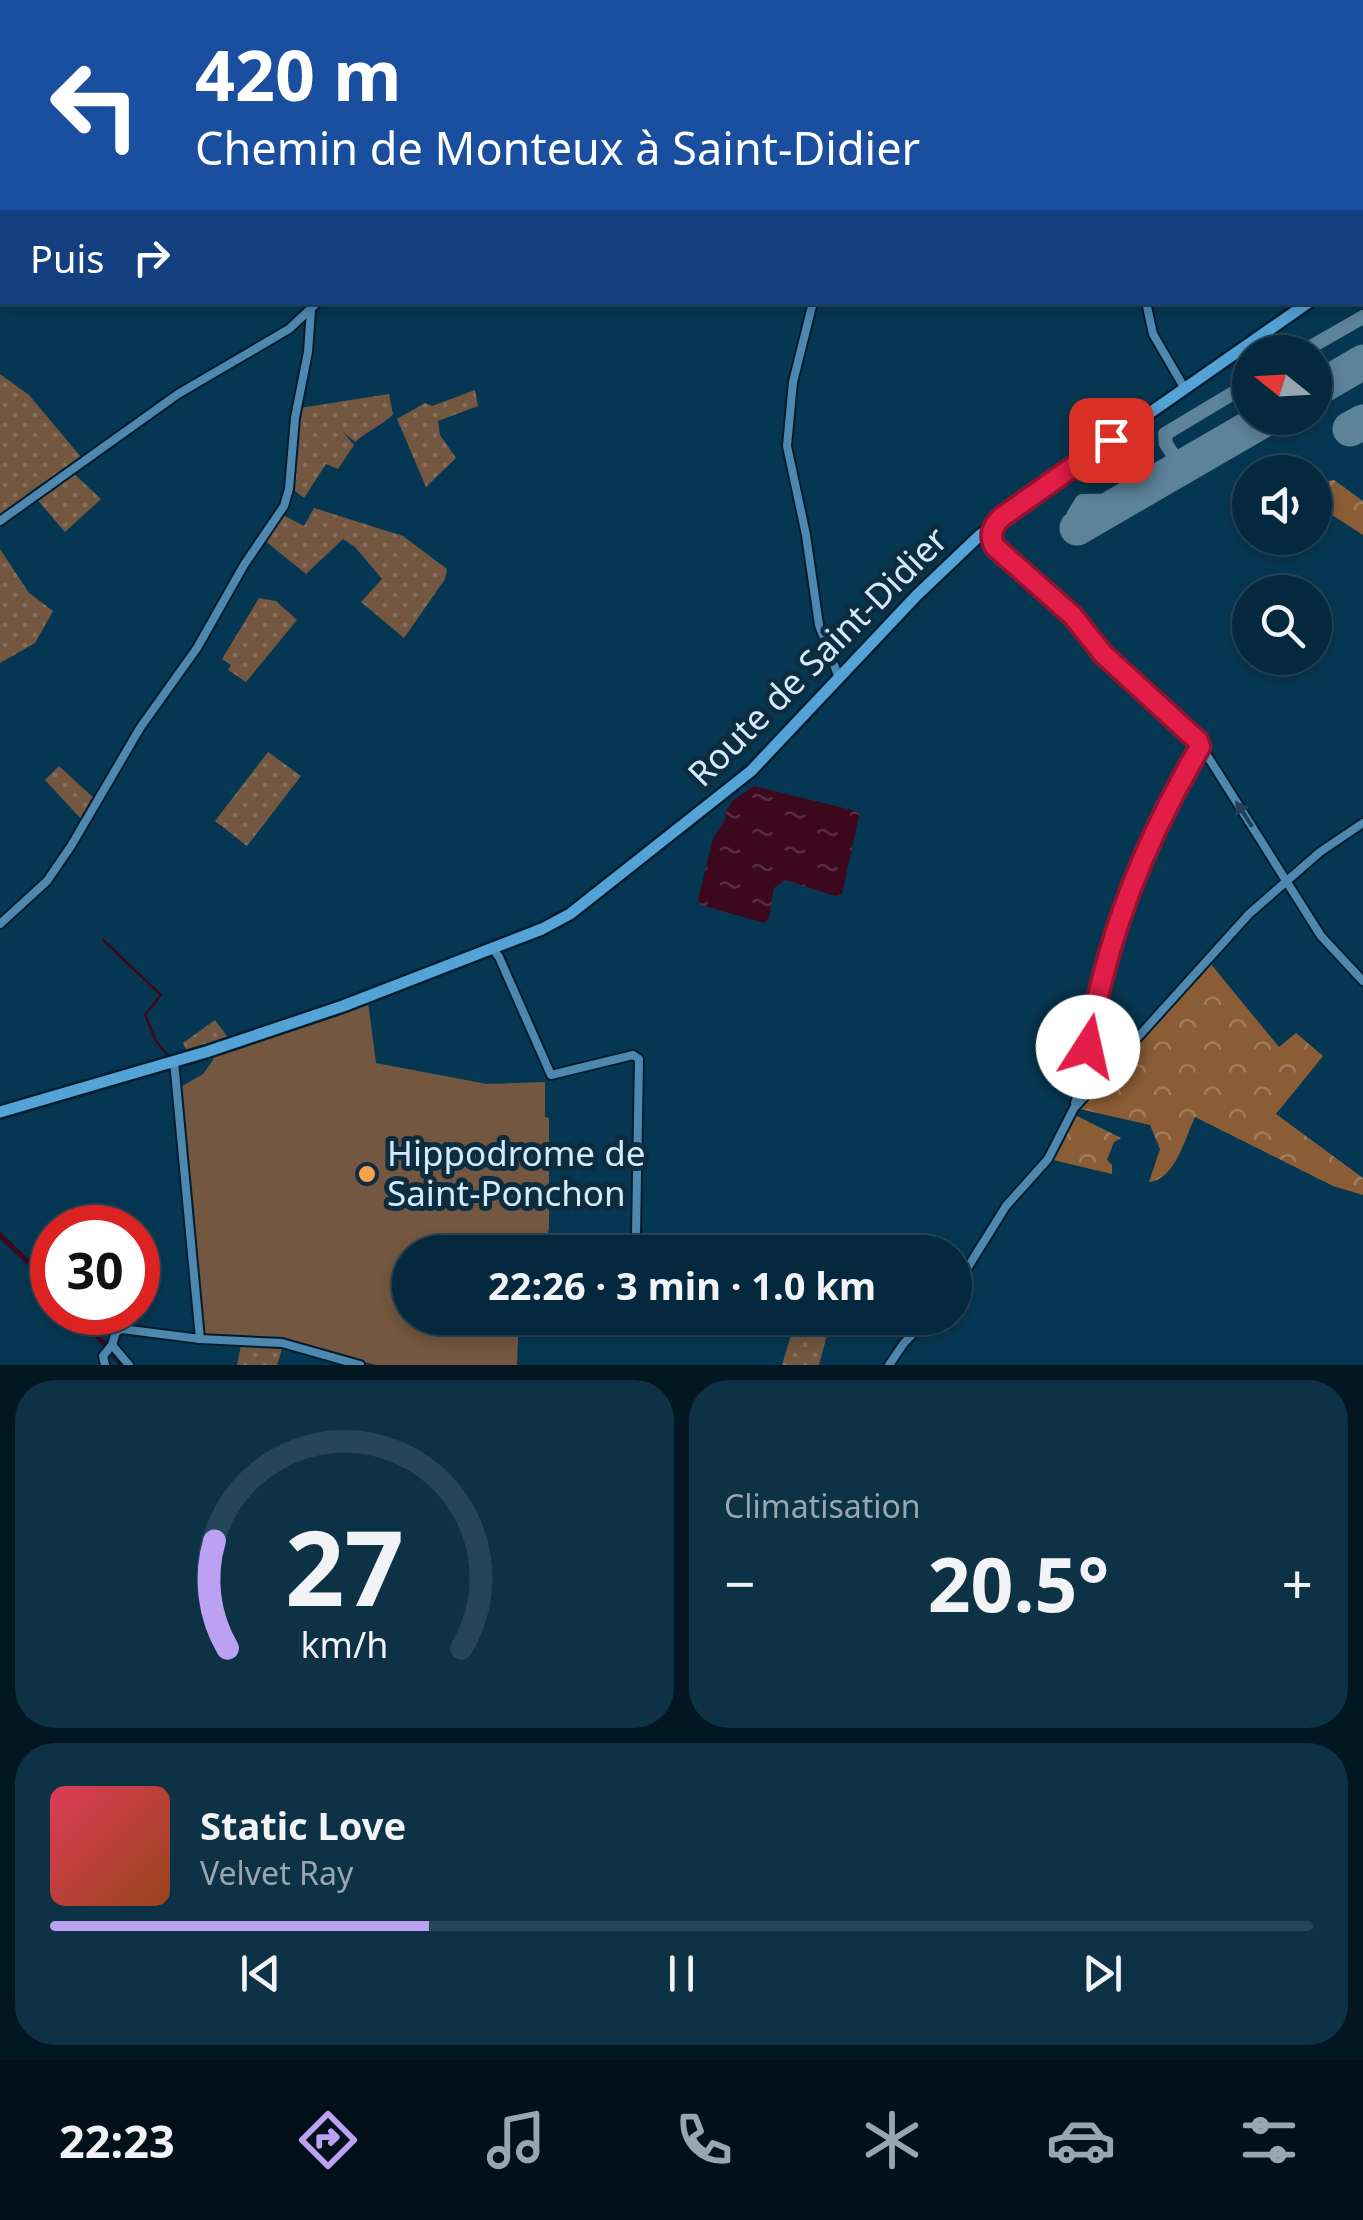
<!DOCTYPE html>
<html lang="fr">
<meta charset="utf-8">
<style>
body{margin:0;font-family:"Noto Sans",sans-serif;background:#0d3145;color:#f1f3f6;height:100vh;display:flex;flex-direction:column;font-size:38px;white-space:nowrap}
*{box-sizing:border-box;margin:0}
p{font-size:32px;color:#97a6b0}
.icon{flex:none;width:55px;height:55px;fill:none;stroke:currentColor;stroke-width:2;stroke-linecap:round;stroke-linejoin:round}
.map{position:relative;height:1365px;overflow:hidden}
.sheet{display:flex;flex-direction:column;gap:15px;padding:15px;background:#021722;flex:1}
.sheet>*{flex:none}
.banner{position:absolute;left:0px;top:0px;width:1365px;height:305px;box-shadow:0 5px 15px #0003,0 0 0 2px #254558;background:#1a4fa0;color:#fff;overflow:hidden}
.needle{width:65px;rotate:288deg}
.tools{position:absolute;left:1232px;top:335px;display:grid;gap:20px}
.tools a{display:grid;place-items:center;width:100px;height:100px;border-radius:50%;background:#04293e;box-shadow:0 5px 15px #0003,0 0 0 2px #254558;font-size:50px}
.speed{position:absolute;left:30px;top:1205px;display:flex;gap:20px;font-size:50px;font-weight:700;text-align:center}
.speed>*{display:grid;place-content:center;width:130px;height:130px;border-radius:50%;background:#04293e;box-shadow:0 5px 15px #0003,0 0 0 2px #254558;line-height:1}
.speed .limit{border:15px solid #d22;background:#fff;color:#111}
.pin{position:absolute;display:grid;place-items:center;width:85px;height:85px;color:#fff;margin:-42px;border-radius:20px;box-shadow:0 5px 15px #0006}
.me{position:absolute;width:110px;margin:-55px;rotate:10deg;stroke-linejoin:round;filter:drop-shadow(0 0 8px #0008)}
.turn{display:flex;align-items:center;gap:35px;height:210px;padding:0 30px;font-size:45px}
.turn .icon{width:130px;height:130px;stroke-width:2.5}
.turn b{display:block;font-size:70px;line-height:85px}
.then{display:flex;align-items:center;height:95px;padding:0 30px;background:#0003;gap:20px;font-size:38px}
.big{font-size:75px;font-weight:700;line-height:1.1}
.sheet .tile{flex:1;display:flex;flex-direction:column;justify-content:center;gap:15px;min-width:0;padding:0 35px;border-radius:40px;background:#0d3145}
.sheet .dial{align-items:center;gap:0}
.dial svg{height:260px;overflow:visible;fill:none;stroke:#254558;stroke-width:7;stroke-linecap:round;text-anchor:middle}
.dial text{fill:#f1f3f6;stroke:none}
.song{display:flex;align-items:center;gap:30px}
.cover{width:120px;height:120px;border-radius:15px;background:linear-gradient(135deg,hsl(350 70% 55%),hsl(20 70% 35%))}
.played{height:10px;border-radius:5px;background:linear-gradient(90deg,#bca0f2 30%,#254558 30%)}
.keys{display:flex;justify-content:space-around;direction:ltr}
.heat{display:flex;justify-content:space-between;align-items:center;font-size:55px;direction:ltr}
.sheet .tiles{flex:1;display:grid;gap:15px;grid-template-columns:1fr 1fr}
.tile:last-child{grid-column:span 2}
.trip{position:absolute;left:392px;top:1235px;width:580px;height:100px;border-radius:50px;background:#04293e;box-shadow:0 5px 15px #0003,0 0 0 2px #254558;font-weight:700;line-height:100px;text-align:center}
.tab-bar{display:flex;height:160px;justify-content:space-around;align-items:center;background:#021019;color:#97a6b0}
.tab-bar .icon{width:70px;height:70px}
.tab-bar .active{color:#bca0f2}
.tab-bar b{font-size:45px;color:#f1f3f6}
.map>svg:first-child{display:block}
.grass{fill:url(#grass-dots)}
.forest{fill:url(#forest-crowns)}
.pitch{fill:#735740}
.water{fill:url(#water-ripples)}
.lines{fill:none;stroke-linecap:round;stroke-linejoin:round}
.stream{stroke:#3b081e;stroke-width:2.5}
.canal{stroke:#3b081e;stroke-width:5}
.taxiway{stroke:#5c839a;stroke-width:14}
.runway{stroke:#5c839a;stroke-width:35}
.minor-casing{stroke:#001d30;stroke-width:12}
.major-casing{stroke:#001d30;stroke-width:16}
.minor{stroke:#4e88af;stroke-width:8}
.major{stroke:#53a3d7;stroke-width:11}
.oneway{fill:#1d435c}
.route-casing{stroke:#92132f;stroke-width:25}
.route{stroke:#e11d48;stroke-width:18}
.poi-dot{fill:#fa9f4e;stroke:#0d2c40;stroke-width:4}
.labels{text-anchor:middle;stroke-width:10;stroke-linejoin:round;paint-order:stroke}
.street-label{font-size:35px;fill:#d3ebfc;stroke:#0d2c40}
.poi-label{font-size:35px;fill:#d3ebfc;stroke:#0d2c40;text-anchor:start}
</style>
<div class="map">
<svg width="1363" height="1365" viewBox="0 0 1363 1365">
<defs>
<pattern id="grass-dots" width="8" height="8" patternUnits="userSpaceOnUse" patternTransform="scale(2.5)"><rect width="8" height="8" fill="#735740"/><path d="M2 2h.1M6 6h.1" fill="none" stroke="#866f5c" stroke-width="1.8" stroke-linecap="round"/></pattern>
<pattern id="forest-crowns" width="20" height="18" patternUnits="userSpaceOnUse" patternTransform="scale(2.5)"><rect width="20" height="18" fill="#8b5d36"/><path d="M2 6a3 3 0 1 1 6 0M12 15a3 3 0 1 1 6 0" fill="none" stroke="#a07c5e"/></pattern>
<pattern id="water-ripples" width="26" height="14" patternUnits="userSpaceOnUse" patternTransform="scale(2.5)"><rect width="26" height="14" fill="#3b081e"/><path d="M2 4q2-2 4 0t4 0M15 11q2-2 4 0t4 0" fill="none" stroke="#562c40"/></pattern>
</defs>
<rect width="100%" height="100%" fill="#063752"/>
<g class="grass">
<path d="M0,374L29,395L81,457L0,516Z"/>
<path d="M475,390L478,406L438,421L440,435L456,458L426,487L397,419L425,403L432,406Z"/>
<path d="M389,394L393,414C387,422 366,432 355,442L343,432L354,445L338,469L326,464L304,498L291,488L300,408Z"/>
<path d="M71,471L101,499L65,532L35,497Z"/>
<path d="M314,508L403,536L447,569L445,579L404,638L361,602L382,579L355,547L343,539L306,574L264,540L281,514L304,526Z"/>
<path d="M0,549L29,593L53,611L35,643L0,663Z"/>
<path d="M259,598L276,601L297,620L246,682L228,670L231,665L222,659Z"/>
<path d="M268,752L301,776L247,846L215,821Z"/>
<path d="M59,766L96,800L83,821L45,780Z"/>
<path d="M215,1020L230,1040L188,1053L183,1043Z"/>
<path d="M796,1318H827L825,1326L829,1327L819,1365H782Z"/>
<path d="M241,1345L282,1349L277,1365H237Z"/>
</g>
<g class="forest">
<path d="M1334,480L1363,501V535L1315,504V483Z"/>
<path d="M1210,963L1279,1047L1296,1033L1323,1056L1276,1114L1363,1178V1195L1333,1186L1195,1117C1185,1138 1175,1180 1149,1182L1160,1149L1150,1125L1080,1109Z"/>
<path d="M1094,1020L1139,1034L1085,1091L1083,1085Z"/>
<path d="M1073,1114L1121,1138L1114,1142L1107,1160L1112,1165V1174L1049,1159Z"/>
</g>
<path class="pitch" d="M368,1002L376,1063L487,1084L545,1082V1117L549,1118V1229L542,1252H410V1318H519L517,1365H376L277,1338H209L203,1334L177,1089L203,1074L213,1060L211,1054Z"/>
<path class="water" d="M754,786L860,812L842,894L835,896L785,880L774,888L769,918L764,923L701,905L698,900L713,838L726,818L725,813L732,801Z"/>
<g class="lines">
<g class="stream">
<path d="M1282,0L1283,2"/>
<path d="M1318,2L1322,0"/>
<path d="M103,940L161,995L145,1015L156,1041L168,1056"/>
<path d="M36,1288L43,1277"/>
</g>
<g class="canal">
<path d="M0,1235L52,1285"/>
<path d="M77,1312L122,1365"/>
</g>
<g class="taxiway">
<path d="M1302,352L1363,317"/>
<path d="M1181,467L1166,444L1165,434L1250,383"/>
<path d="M1081,525L1074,514L1082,501L1125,500"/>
</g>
<g class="runway">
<path d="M1315,390L1363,362"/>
<path d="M1350,429L1363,422"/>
<path d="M1077,528L1267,418"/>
</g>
<defs>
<g id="minor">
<path d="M555,0L556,2"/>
<path d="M970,0L971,2"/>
<path d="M71,2L72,0"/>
<path d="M439,2L440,0"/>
<path d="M1007,2L1014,0"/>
<path d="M0,230L2,224"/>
<path d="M813,302L793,382L787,446L806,535L819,625L839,678"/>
<path d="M1146,302L1153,334L1185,389"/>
<path d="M0,521L178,394L289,329L318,302"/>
<path d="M979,536L1073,616L1103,654L1198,741L1321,936L1363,981"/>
<path d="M0,924L47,881L71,846L140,728L197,648L244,565L284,506L289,489L295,418L308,352L311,310"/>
<path d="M492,948L499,957L551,1075L633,1055L639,1059L636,1234"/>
<path d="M174,1061L200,1339"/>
<path d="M1075,1103C1088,1064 1089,1022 1099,981C1120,898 1156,821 1200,747"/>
<path d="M955,1288L1006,1206L1048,1159L1074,1108L1249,914L1320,852L1363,823"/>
<path d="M112,1345L129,1365"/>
<path d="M105,1365L103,1356L112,1345L116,1332L122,1329L200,1339L282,1343L360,1365"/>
<path d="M889,1365L904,1343L928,1318"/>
</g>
<g id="major">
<path d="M1362,267H1363"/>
<path d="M0,1112L206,1052L343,1006L542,929L570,914L751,771L917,595L979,536L1065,472L1309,302"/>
</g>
</defs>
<use href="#minor" class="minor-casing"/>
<use href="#major" class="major-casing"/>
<use href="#minor" class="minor"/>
<use href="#major" class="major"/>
</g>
<defs><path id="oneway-solid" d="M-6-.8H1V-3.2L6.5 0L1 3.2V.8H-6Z" transform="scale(2.5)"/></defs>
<use class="oneway" href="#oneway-solid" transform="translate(1244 814) rotate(-123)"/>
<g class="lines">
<defs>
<path id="route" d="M1088,1047C1106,938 1144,842 1200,747L1198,741L1103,654L1073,616L995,547C988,535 993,525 1002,517L1111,440"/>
</defs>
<use href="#route" class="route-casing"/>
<use href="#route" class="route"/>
</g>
<circle class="poi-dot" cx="367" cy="1174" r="10"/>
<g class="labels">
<g class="street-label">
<text transform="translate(818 657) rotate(-45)" y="12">Route de Saint-Didier</text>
</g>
<g class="poi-label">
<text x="387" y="1166">Hippodrome de<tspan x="387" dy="40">Saint-Ponchon</tspan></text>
</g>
</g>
</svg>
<div class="tools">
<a><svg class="needle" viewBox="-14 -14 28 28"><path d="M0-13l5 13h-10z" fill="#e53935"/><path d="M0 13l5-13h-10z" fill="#97a6b0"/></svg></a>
<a><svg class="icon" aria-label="sound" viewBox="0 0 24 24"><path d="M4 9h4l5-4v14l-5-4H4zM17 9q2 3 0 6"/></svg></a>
<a><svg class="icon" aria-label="search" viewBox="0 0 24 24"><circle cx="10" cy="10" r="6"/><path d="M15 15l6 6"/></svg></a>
</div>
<div class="speed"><div class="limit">30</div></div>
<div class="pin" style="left:1111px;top:440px;background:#d93025"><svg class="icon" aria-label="arrive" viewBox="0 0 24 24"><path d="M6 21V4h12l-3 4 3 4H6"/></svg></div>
<svg class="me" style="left:1088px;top:1047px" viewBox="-20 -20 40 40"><circle r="19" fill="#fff"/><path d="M0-13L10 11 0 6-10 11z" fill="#e11d48"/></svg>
<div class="trip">22:26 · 3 min · 1.0 km</div>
<div class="banner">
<div class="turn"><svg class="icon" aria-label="left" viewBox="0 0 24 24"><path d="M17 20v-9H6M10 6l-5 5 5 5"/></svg><div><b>420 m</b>Chemin de Monteux à Saint-Didier</div></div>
<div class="then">Puis<svg class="icon" aria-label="right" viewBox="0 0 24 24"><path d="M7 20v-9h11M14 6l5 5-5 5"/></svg></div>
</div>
</div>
<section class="sheet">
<div class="tiles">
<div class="tile dial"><svg viewBox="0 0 100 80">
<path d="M14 69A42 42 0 1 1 86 69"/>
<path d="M14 69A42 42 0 0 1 10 36" stroke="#bca0f2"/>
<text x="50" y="56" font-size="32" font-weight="700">27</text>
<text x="50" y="72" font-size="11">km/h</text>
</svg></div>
<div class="tile"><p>Climatisation</p>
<div class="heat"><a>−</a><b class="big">20.5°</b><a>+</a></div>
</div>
<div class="tile">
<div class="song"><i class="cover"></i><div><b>Static Love</b><p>Velvet Ray</p></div></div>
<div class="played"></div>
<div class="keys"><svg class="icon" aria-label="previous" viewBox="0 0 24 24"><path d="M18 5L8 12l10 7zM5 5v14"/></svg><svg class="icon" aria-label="pause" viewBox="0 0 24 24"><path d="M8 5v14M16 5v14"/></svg><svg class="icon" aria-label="next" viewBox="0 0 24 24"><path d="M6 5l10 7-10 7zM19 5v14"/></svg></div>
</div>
</div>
</section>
<nav class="tab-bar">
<b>22:23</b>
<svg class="icon active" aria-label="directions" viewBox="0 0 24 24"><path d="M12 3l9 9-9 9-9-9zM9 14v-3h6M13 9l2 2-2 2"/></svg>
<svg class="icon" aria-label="music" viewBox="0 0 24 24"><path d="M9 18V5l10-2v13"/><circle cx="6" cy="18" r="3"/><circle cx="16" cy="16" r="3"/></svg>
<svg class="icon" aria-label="phone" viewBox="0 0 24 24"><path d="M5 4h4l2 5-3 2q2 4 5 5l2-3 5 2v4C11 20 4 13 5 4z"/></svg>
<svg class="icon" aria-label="climate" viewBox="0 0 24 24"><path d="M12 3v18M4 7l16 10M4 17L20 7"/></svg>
<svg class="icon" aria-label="car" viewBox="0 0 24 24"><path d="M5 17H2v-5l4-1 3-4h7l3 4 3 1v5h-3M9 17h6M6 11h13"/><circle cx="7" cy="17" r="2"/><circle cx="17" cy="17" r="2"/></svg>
<svg class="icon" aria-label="filters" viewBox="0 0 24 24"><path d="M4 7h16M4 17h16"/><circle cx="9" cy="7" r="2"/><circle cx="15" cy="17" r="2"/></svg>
</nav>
